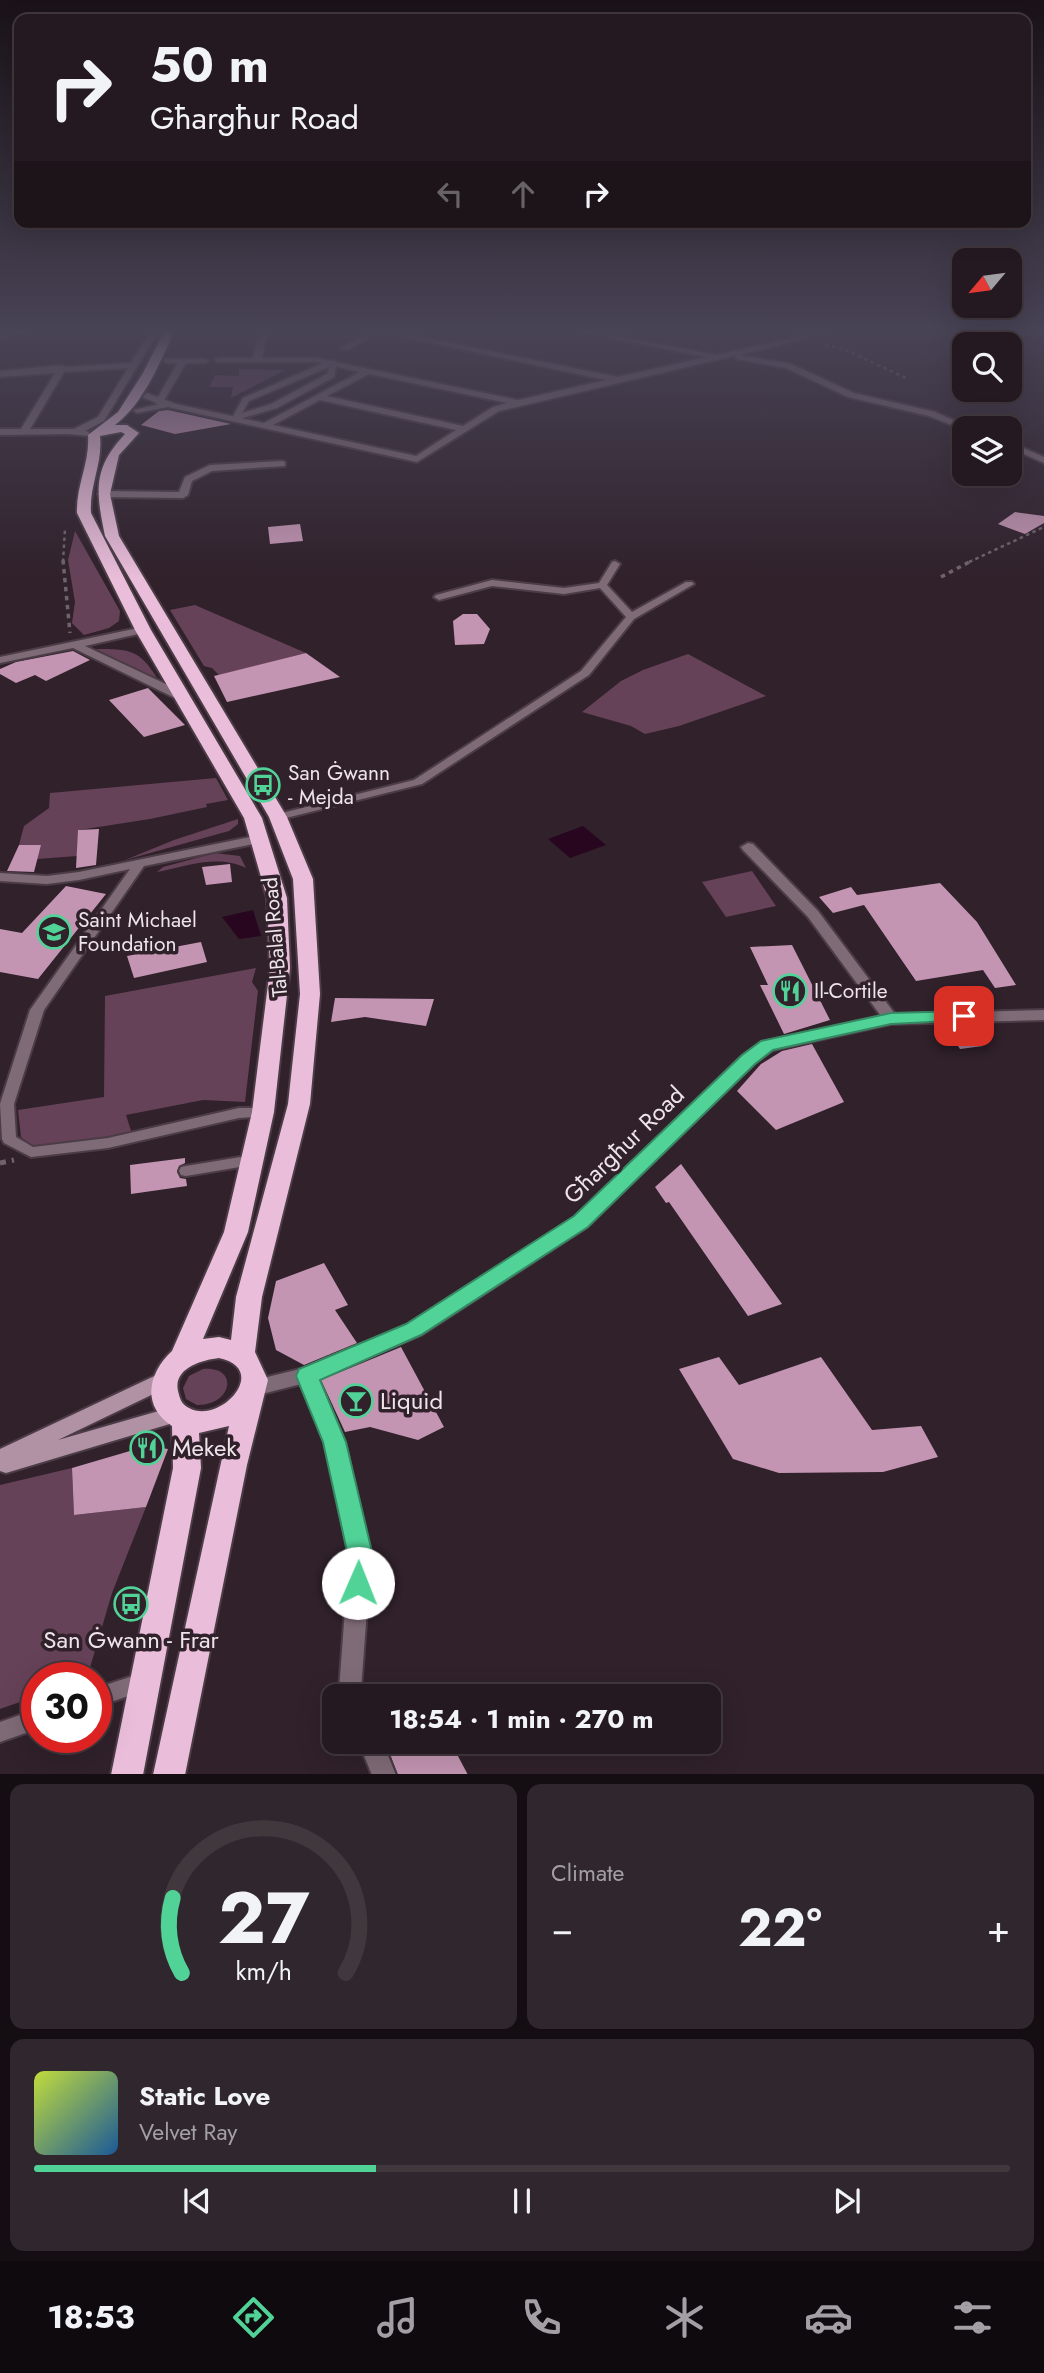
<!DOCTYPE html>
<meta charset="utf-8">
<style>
body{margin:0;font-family:Jost,sans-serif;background:#30262d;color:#f1f3f6;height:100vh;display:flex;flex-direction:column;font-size:26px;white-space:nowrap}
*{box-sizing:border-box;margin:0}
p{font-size:23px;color:#a3a0a5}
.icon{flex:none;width:38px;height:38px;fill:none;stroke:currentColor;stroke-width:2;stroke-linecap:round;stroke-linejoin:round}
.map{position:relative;height:1774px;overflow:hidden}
.sheet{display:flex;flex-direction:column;gap:10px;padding:10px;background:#140e12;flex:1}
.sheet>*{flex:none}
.hud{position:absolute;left:14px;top:14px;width:1017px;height:214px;border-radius:14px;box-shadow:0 7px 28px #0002,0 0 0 2px #41383e;background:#241920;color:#f1f3f6;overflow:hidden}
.needle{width:46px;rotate:241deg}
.tools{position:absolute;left:952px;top:248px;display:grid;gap:14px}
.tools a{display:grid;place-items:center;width:70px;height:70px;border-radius:14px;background:#241920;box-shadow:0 7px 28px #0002,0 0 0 2px #41383e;font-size:35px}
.speed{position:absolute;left:21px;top:1662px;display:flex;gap:14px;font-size:35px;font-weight:700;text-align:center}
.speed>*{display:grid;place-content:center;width:91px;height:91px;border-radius:50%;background:#241920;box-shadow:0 7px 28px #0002,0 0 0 2px #41383e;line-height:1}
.speed .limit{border:10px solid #d22;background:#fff;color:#111}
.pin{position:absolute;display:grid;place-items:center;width:60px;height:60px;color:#fff;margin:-30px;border-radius:14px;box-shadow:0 4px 10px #0006}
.me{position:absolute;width:77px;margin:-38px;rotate:1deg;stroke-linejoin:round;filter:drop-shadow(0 0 5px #0008)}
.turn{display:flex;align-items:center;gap:24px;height:147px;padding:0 21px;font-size:32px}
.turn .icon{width:91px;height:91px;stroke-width:2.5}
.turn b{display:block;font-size:49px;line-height:60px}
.lanes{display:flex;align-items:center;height:66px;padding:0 21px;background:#0003;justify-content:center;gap:35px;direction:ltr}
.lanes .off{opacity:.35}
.big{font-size:52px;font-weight:700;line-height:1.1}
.sheet .card{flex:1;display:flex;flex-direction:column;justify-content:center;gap:10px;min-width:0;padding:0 24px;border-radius:14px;background:#30262d}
.sheet .dial{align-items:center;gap:0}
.dial svg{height:182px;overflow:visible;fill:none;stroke:#41383e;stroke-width:7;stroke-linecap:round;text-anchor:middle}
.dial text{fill:#f1f3f6;stroke:none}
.song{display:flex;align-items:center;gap:21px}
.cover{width:84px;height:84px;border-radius:10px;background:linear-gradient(135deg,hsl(70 70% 55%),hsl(210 70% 35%))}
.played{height:7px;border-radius:4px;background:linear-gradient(90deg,#51d398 35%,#41383e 35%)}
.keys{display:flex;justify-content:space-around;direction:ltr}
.heat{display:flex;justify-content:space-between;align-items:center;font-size:38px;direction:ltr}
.sheet .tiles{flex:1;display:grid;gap:10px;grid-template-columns:1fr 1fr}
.card:last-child{grid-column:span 2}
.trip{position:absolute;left:322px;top:1684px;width:399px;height:70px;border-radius:14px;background:#241920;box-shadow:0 7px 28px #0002,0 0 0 2px #41383e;font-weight:700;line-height:70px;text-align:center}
.menu{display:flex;height:112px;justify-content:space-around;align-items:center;background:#0e0a0d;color:#a3a0a5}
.menu .icon{width:49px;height:49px}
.menu .current{color:#51d398}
.menu b{font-size:32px;color:#f1f3f6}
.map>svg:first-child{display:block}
.green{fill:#664259}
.water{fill:#28061f}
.building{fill:#c395b2}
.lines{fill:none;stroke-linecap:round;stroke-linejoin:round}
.service-casing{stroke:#4b3c46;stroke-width:4}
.minor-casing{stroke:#4b3c46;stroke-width:4}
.secondary-casing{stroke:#4b3c46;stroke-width:4}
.trunk-casing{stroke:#4b3c46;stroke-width:4}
.path-far2{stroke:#70636c;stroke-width:2.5;stroke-dasharray:3.5 3.5;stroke-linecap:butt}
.path-far1{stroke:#70636c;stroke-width:3.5;stroke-dasharray:4.5 4.5;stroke-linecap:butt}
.path{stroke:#70636c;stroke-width:5;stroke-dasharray:6 6;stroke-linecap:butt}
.service{fill:#7f6b77;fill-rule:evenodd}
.minor{fill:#7f6b77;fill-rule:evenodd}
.secondary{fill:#b192a5;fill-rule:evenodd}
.trunk{fill:#eabeda;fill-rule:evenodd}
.route{fill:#51d398;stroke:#358963;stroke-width:2}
.labels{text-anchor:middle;stroke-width:7;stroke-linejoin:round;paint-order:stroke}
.poi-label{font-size:21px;fill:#eee4ea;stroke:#30212b;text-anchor:start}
.street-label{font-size:21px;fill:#eee4ea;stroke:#30212b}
.near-street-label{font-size:24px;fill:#eee4ea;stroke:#30212b}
.near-poi-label{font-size:24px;fill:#eee4ea;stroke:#30212b;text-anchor:start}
</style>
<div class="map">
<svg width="1044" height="1775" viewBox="0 0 1044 1775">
<rect width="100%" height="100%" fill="#30212b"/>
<g class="green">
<path d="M239,369L285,370L231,398L233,387H209L215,375L239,376Z"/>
<path d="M75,531L120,611L119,621L109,628L84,635L72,623L75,602L68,560Z"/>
<path d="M195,605L306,653L219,675L212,668L204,666L170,610Z"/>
<path d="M96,649C129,649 139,649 157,678L156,680Z"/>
<path d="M688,654L766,696L679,726L645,734L631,726L582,712L621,681L643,670Z"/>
<path d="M216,778L228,800L206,804L207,807L150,819L79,830L77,856L37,859L41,845H19L24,826L49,808L50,793Z"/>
<path d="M238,819V824L229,831L125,860L174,840Z"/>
<path d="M215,853L240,856L246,868C217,854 188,866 157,872L163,867Z"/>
<path d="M752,871L776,906L726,917L702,882Z"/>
<path d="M256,968L252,982L258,991L245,1102L203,1100L126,1115L132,1134L108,1141L36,1149L21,1137L18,1110L104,1097L105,996Z"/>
<path d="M203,1369C240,1366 232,1406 197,1405L186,1399L183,1388L189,1376Z"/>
<path d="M72,1468L74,1515L146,1507L112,1593L87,1678H37V1696L0,1709V1485Z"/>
</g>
<g class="water">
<path d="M583,826L606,845L570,858L548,839Z"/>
<path d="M253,910L261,936L239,939L222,917Z"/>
</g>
<g class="building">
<path d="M168,410L231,424L175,434L141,425L159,411Z"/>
<path d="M1015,512L1044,516V523L1025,534L998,524Z"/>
<path d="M300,524L303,541L270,544L268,527Z"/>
<path d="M463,614H477L490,629L484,644L455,645L453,621Z"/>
<path d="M73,651L90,660L46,681L35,675L16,683L0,674V669L16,662Z"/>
<path d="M306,653L340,677L227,702L214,676Z"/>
<path d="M148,688L185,725L144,737L109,700Z"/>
<path d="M99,829L96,865L76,868L78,830Z"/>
<path d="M19,845H41L34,872L7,871Z"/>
<path d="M230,864L232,882L206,885L202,867Z"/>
<path d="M940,883L977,922L1016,985L995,988L983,970L916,981L864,905L833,913L819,897L851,887L857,895Z"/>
<path d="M66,886L106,894L38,979L0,972V929L22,933Z"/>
<path d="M201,942L207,962L134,978L127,956Z"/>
<path d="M792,945L830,1020L784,1034L760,985H768L750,947Z"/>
<path d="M335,998L434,999L426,1026L365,1017L331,1022Z"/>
<path d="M969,1025L983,1046L960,1049L946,1027Z"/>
<path d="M812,1044L844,1102L776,1130L737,1091L761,1064L782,1051Z"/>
<path d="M185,1158V1163L179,1166L177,1172L180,1178L186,1179L187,1186L131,1194L130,1165Z"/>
<path d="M681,1164L782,1304L748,1316L669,1202L666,1203L655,1187Z"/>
<path d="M324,1263L348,1305L335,1310L357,1343L304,1365L276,1350L268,1318L276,1281Z"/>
<path d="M401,1347L444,1427L418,1440L370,1427L345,1432L321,1380Z"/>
<path d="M719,1357L739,1385L821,1357L872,1430L921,1426L938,1457L883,1472L779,1473L733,1459L679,1369Z"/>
<path d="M147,1446L168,1449L146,1507L74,1515L72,1468Z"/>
<path d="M385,1741H450L468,1775H398Z"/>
</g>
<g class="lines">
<defs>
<g id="service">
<path d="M180,359L187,361L162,404H156L155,402Z"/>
<path d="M330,360L337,362L334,377L277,408L236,420L232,418L243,398ZM329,367L327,374L271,404L242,413L249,401Z"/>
<path d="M615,561L620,564L607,585L632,612L686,582H692L694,584L634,619L589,675L422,784L278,820L274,819L272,817L274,815L414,780L581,671L626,617L600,588L564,594L492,586L439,600L434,597L436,595L492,580L564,588L599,583L612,562Z"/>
<path d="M260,835L266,839L264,842L144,866L44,1010L14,1104L16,1137L33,1147L108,1138L239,1108H268L270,1112L268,1116L239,1118L108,1148L31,1157L4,1143L2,1139L0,1104L30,1010L130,869L79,880L47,884L0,881V873L47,876L79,872Z"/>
<path d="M253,1155L258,1156L260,1160L258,1164L186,1176L181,1175L179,1171L181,1167L186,1166Z"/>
<path d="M142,1673L149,1675L152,1682L149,1689L96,1707V1688Z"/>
<path d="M37,1709V1729L0,1742V1722Z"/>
</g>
<g id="minor">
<path d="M11,332H24L0,339V335Z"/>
<path d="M150,332H158L104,421L85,431L89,432V436L68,434L0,435V429H21L55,373L0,377V371L62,365L66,367L131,363ZM128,368L98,417L74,429H30L64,372Z"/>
<path d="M259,332H267L262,358H316L518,400L606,380L380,332H395L618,377L706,357L581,332H597L716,355L818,332H832L739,355L791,364L854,393L935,412L974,429L964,430L929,416L848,397L786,368L736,359L735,357L738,355L499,411L417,462L168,407L137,413L133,410L160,404L144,398L143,396L147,393L176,404L264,423L360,372L316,362H218L214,360L218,358H253ZM369,374L507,403L493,407L463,426L327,396ZM320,400L456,430L416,456L273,425Z"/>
<path d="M369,332H379L348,350L341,348Z"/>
<path d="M165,359H205L209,361L205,363H168L164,361Z"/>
<path d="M1010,442L1044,457V463L1010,448Z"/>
<path d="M282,461L285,462V466L212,471L192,481L188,495L183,498L103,497L98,494L103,491L179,492L185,477L210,465Z"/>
<path d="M143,627L149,630L147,632L85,646L187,694V700H179L73,648L0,663V657Z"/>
<path d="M748,843L753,844L818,911L895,1014L1044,1010V1020L891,1024L773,1050L754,1064L587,1227L421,1335L318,1379L345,1442L371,1556L361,1690L363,1696H341L339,1690L349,1556L325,1442L301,1384L254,1396L247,1394L244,1388L247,1382L304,1368L407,1325L575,1217L742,1056L762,1042L881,1016L808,917L743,850L741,847Z"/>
<path d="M358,1741H382L396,1775H372Z"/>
</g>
<path id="secondary" d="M165,1371L172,1373L175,1379L172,1385L58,1440L176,1406L183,1408L186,1414L183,1420L6,1473L0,1471V1449Z"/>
<path id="trunk" d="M164,332H174C159,364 144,403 115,425H127L139,433L119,455L110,494L119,536L287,817L313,879L320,994L310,1104L262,1297L255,1352L268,1380L247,1465L185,1775H153L229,1426L199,1433L201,1468L143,1775H111L173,1468L172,1426C141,1406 148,1373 172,1351L224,1232L252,1112L270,968L267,898L244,818L135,630L77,513C76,485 90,463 88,435L118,412L143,373ZM121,432L125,434C92,469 96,492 105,536L269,817L293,879L300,994L288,1104L236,1297L231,1340L219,1337L203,1339L248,1232L274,1112L290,968L287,898L262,818L151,630L91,513C89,486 103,463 100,436ZM219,1358C271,1369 220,1425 189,1408C181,1404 180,1399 178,1391C173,1368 202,1360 219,1358Z"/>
</defs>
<use href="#service" class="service-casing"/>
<use href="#minor" class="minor-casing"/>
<use href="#secondary" class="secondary-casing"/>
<use href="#trunk" class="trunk-casing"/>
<g class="path-far2">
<path d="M825,345L844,349L908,379"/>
<path d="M63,562L65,529"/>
<path d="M969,562L1044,527"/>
</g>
<g class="path-far1">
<path d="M63,560L70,633"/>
<path d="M941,577L973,560"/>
</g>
<path class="path" d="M0,1163L14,1160"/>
<use href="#service" class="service"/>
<use href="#minor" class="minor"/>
<use href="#secondary" class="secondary"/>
<use href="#trunk" class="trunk"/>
</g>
<linearGradient id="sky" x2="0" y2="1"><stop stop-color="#1a1218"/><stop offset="0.57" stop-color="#484355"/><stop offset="1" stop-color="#484355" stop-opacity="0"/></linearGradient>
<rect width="1044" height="580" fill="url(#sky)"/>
<path class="route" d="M964,1011L972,1016L970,1020L891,1024L773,1050L755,1064L588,1227L421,1335L320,1380L346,1442L373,1556L371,1583L367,1590L358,1594L350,1590L346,1583L348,1556L323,1442L296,1376L299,1369L406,1324L574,1216L742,1055L761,1041L891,1013Z"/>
<defs>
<symbol id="bus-ring" viewBox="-11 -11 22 22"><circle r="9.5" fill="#30212b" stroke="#51d398" stroke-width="1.5"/><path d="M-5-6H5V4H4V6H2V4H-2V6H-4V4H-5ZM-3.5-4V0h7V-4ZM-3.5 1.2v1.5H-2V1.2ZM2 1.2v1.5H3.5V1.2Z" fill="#51d398"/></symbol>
<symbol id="school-ring" viewBox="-11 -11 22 22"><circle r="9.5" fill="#30212b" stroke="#51d398" stroke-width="1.5"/><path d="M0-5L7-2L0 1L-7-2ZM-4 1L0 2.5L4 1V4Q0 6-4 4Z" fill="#51d398"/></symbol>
<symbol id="restaurant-ring" viewBox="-11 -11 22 22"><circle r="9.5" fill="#30212b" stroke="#51d398" stroke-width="1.5"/><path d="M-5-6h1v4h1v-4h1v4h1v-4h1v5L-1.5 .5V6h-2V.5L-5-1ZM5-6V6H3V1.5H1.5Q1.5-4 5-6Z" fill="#51d398"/></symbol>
<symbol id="bar-ring" viewBox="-11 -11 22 22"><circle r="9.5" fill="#30212b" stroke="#51d398" stroke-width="1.5"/><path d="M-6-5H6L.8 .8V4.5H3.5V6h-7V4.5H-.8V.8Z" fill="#51d398"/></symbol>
</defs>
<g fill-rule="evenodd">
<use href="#bus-ring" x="244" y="766" width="38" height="38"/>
<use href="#school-ring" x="35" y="913" width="38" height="38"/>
<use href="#restaurant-ring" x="771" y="972" width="38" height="38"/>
<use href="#bar-ring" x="337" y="1382" width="38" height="38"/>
<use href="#restaurant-ring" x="128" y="1429" width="38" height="38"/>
<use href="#bus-ring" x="112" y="1585" width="38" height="38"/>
</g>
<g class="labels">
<g class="poi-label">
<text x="288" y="780">San Ġwann<tspan x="288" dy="24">- Mejda</tspan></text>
<text x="78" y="927">Saint Michael<tspan x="78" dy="24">Foundation</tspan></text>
<text x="814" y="998">Il-Cortile</text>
</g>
<g class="street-label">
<text transform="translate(275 937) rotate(-95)" y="7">Tal-Balal Road</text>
</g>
<g class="near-street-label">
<text transform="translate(624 1145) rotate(-44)" y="8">Għargħur Road</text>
</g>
<g class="near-poi-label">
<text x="380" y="1409">Liquid</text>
<text x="172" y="1456">Mekek</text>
<text x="131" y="1648" text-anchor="middle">San Ġwann - Frar</text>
</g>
</g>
</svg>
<div class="tools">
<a><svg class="needle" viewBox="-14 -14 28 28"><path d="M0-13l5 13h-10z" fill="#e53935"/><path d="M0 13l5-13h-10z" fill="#a3a0a5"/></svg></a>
<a><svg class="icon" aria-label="search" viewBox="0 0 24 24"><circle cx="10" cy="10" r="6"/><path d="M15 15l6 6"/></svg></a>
<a><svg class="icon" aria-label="layers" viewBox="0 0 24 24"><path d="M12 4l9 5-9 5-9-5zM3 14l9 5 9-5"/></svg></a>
</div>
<div class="speed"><div class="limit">30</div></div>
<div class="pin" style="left:964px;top:1016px;background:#d93025"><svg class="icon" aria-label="arrive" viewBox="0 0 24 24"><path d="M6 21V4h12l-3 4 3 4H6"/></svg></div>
<svg class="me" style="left:358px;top:1583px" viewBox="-20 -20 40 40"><circle r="19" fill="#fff"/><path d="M0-13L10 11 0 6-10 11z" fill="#51d398"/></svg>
<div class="trip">18:54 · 1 min · 270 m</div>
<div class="hud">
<div class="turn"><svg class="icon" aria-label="right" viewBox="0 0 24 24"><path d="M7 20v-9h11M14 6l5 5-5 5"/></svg><div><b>50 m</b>Għargħur Road</div></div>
<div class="lanes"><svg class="icon off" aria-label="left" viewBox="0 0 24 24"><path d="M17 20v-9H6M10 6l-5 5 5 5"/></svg><svg class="icon off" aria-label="ahead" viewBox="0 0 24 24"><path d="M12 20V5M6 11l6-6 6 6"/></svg><svg class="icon" aria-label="right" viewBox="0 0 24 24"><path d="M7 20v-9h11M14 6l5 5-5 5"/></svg></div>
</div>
</div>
<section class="sheet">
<div class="tiles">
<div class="card dial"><svg viewBox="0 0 100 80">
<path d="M14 69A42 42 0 1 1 86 69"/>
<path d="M14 69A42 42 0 0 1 10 36" stroke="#51d398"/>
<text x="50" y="56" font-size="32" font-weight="700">27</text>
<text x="50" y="72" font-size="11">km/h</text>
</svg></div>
<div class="card"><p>Climate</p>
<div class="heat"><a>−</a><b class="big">22°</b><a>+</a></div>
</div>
<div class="card">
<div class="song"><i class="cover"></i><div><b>Static Love</b><p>Velvet Ray</p></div></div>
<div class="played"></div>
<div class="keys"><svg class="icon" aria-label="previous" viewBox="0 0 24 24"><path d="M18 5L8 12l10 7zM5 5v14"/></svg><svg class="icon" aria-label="pause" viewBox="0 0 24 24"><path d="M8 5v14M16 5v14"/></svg><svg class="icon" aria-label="next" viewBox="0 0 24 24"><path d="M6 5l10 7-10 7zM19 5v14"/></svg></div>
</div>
</div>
</section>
<nav class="menu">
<b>18:53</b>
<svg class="icon current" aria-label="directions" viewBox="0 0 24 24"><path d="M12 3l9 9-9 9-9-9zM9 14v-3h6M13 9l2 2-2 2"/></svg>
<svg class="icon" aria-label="music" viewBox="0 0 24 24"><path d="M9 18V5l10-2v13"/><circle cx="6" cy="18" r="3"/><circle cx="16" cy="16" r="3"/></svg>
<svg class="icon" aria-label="phone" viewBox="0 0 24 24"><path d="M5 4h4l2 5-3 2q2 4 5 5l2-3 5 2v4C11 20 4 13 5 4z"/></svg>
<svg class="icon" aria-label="climate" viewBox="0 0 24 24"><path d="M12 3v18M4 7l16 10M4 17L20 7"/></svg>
<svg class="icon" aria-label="car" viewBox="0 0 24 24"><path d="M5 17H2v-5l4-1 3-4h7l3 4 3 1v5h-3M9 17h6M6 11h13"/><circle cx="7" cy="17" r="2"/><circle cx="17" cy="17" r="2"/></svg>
<svg class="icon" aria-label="filters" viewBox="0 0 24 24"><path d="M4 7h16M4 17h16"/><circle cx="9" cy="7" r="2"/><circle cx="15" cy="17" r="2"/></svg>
</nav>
